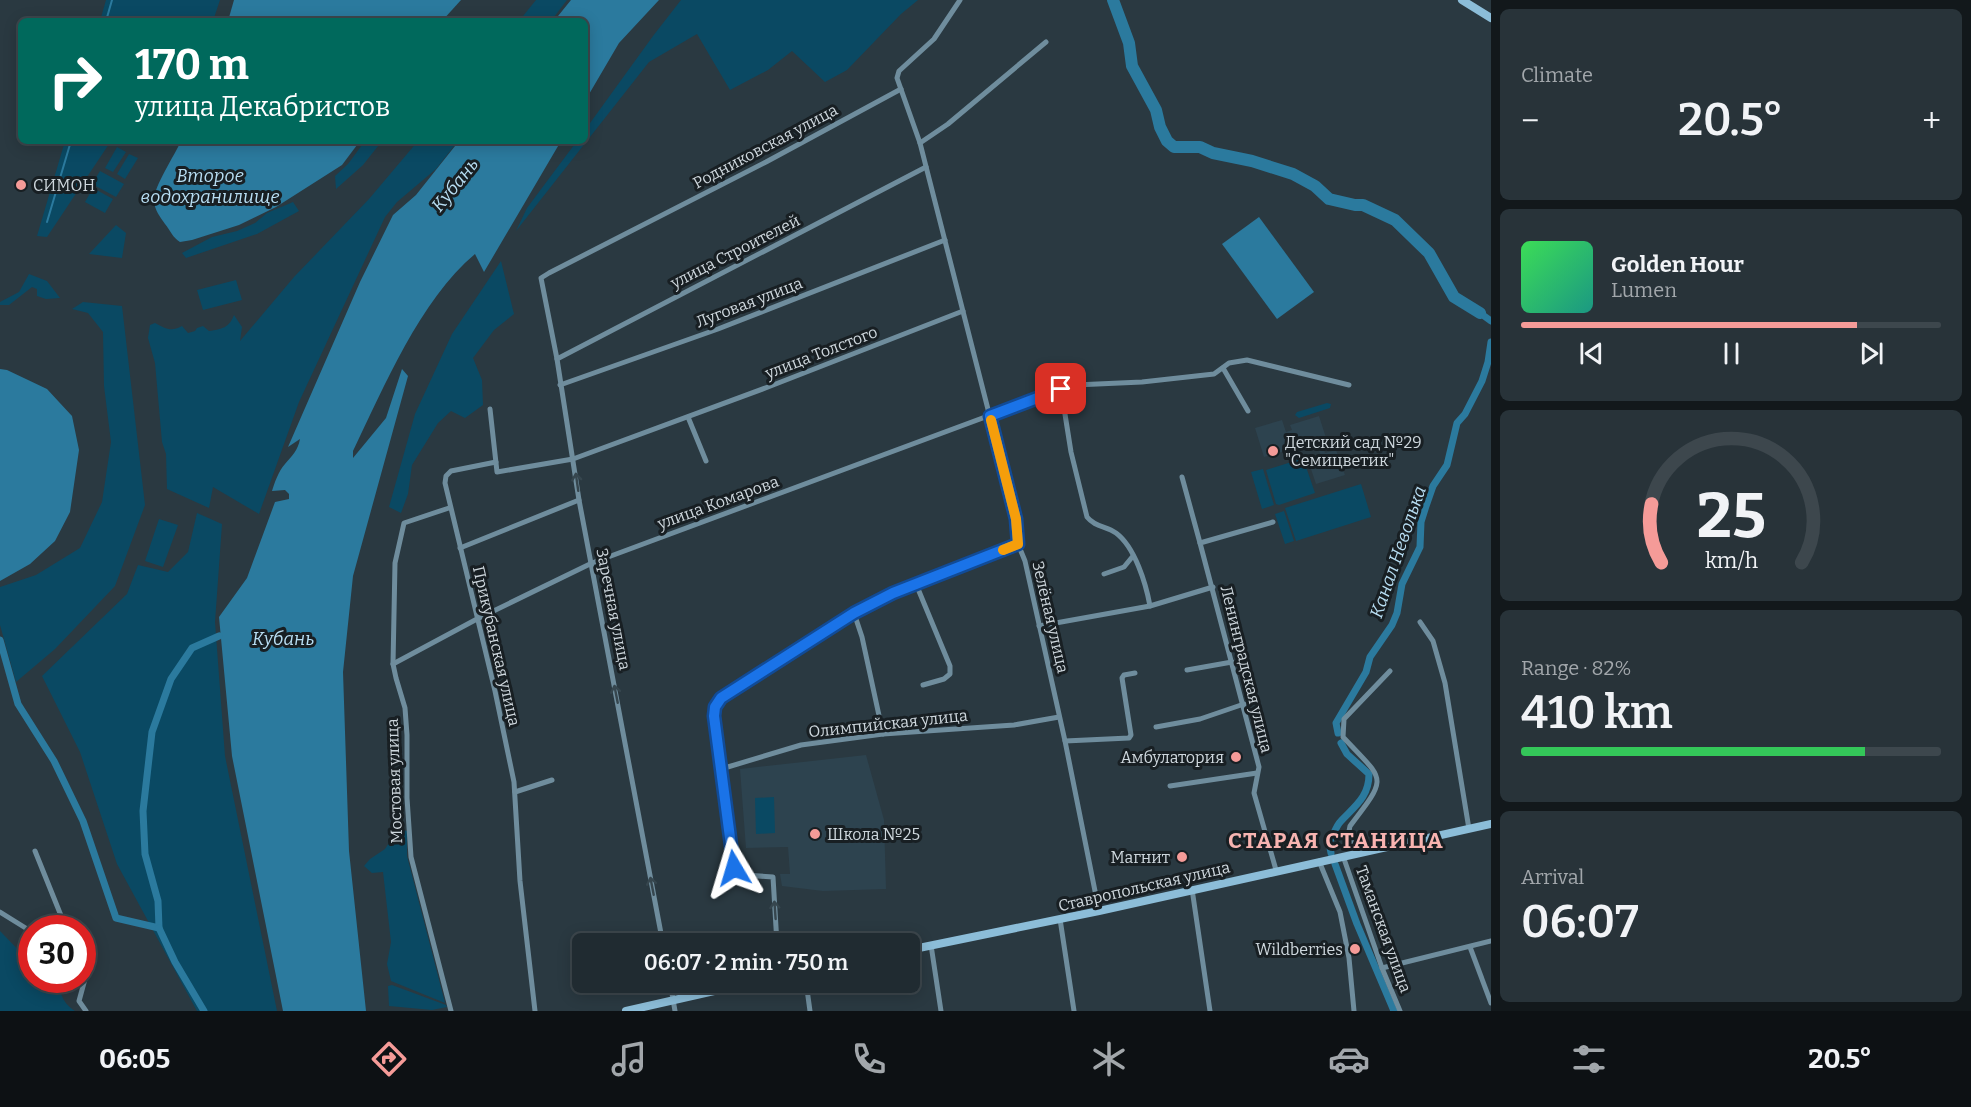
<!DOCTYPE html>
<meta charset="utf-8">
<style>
body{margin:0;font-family:Bitter,serif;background:#283339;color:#f1f3f6;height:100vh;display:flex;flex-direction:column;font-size:22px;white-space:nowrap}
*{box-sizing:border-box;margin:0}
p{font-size:20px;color:#a2a7ab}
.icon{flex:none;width:33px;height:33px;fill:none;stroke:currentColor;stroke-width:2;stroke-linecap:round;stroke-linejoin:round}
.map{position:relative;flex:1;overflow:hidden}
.drawer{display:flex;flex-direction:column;gap:9px;padding:9px;background:#12181b;width:480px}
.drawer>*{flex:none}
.banner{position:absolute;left:18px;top:18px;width:570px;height:126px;border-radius:9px;box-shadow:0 3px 15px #0003,0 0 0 2px #3d474d;background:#00695c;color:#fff;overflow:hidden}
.speed{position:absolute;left:18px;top:915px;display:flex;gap:12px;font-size:30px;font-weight:700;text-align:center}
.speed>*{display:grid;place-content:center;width:78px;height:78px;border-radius:50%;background:#202b31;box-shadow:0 3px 15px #0003,0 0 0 2px #3d474d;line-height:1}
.speed .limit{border:9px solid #d22;background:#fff;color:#111}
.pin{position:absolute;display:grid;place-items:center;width:51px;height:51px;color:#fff;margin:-26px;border-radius:12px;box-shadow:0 3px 9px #0006}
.me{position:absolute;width:66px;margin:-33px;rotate:353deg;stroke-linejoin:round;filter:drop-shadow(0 0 4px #0008)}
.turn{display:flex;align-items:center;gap:21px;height:126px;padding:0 18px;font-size:27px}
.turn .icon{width:78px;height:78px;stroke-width:2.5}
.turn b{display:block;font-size:42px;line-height:51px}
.big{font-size:45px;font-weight:600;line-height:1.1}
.drawer .widget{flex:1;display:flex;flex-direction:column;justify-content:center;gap:9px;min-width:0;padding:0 21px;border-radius:9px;background:#283339}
.drawer .dial{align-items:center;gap:0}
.dial svg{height:156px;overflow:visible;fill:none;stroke:#3d474d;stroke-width:7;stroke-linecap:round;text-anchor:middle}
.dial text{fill:#f1f3f6;stroke:none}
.song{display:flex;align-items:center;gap:18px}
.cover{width:72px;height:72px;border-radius:9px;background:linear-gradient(135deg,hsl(130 70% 55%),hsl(170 70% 35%))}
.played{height:6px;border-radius:3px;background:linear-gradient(90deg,#f59b98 80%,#3d474d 80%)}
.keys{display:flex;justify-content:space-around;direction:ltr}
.heat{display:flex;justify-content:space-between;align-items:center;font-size:33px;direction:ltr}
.charge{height:9px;border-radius:4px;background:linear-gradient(90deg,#34c759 82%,#3d474d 0)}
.trip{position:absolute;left:572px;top:933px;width:348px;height:60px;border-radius:9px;background:#202b31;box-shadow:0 3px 15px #0003,0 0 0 2px #3d474d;font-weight:600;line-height:60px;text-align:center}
.tab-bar{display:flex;height:96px;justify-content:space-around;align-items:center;background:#0d1114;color:#a2a7ab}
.tab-bar .icon{width:42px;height:42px}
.tab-bar .on{color:#f59b98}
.tab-bar b{font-size:27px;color:#f1f3f6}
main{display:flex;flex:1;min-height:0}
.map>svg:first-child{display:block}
.built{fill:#2d434f}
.green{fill:#0a4963}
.water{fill:#2b7a9e}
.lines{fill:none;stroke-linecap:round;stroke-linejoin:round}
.stream{stroke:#2b7a9e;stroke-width:2}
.canal{stroke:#2b7a9e;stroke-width:7}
.river{stroke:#2b7a9e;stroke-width:12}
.minor{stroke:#6f8d9d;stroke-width:5}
.secondary{stroke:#8cbdd8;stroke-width:8}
.oneway{stroke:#36464e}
.route-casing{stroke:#114b97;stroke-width:15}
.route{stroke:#1a73e8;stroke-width:10}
.slow{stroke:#f59e0b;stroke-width:10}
.poi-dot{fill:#f59b98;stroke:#181f23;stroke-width:2}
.labels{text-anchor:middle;stroke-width:6;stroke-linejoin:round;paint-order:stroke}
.street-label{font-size:16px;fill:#ced7dd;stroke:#181f23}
.poi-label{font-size:16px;fill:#ced7dd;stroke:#181f23;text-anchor:start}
.water-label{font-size:18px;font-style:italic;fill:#b8def3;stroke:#181f23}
.district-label{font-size:22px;font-weight:bold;letter-spacing:1.5px;fill:#f8b4b1;stroke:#181f23}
</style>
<main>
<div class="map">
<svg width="1491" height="1011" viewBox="0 0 1491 1011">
<rect width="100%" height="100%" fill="#2a3941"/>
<g class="built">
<path d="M1319,416L1328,444L1323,445L1325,453L1336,450L1345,475L1316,484L1308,460L1321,456L1317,445L1302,449L1297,434L1288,437L1292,449L1264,457L1255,428L1282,420L1286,432L1292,430L1290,425Z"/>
<path d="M866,755L884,820L886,889L823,891L782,886L780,874H790L788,847L746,848L740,769Z"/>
</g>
<g class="green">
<path d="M106,0H220L213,21H100Z"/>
<path d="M536,0H567L551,21H519Z"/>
<path d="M681,0H918L901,14L847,70L825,82L792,51L768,70L730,90L697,34L649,62L516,231L527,208L577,141H585V130L653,36Z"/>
<path d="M65,141H111L47,237L37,236Z"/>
<path d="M365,141H382L363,165L336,189L335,176L348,164Z"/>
<path d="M418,141H458L436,169L397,202L385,217L299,402L259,514L213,487L209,508L167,489L166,454L162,442L155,363L148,338L150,325L155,323C166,329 171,332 182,326L188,333L195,331L197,328L203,326L209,331C222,329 229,328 234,315L242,327L240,341L294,277L369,199Z"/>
<path d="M117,147L126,152L113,172L105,168Z"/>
<path d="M129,154L138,158L125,179L117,174Z"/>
<path d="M100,171L124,184L116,197L92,184Z"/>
<path d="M93,188L113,199L105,213L85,202Z"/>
<path d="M293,202L299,211L257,234L186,258L182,253L212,237L237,231L255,223L267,213Z"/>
<path d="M116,225L126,233L122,258L89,254Z"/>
<path d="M501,261L514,314L494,330L473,358L482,380L483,405L465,418L451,411L438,423L412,465L408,494L401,513L389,507L415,414L452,334Z"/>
<path d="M29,274L47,281L60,298L46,299L37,296V289L32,287L9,305H0V302L19,292Z"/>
<path d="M236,280L242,300L203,310L197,290Z"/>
<path d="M83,302L122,306L145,505L115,586L55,649L16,682L0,625V587L36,575L80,548L102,502L111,442L104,386L103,332L88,313L72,309Z"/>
<path d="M1327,403L1331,404L1330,408L1299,418L1295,415L1297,412Z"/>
<path d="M1301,459L1304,461L1315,493L1279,505L1276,504L1266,470Z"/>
<path d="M1263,469L1274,505L1262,509L1251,472Z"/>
<path d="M1361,484L1371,517L1296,541L1285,508Z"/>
<path d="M1284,511L1294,541L1285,544L1275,514Z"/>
<path d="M197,513L222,524L215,622L225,756L277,1011H197L117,864L80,752L42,676L127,594L138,565L168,572L188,552Z"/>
<path d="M159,519L178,525L163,567L145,561Z"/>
<path d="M774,797L775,833L756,834L755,798Z"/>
<path d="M403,830L407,831V856L445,1003L391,981L387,964L391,942L383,872L372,873L364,866L370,859L385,849L397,831Z"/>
<path d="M0,931L31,963L32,980C72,980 51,995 75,1011H0Z"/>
<path d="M392,985L446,1005L447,1007L432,1010L389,1006L388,986Z"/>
</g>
<g class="water">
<path d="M234,0H461L442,21H228Z"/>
<path d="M571,0H659L619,43L585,101V21H554Z"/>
<path d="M181,141H360L342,165L276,207L239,225L192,240L180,242C173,238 170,230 165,224C160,217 155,210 154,202C152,189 175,155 181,141Z"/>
<path d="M459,141H561L484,272L475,254C420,300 384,387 353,451V458L386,418L402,369L408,376L353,576L343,672L349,851L366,1011H283L232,756L219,617L247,578L275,502L289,499V494L285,490L272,491C275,482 278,472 285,464C292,456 298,450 300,439L288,447L360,282L393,215L416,195Z"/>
<path d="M1259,217L1314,292L1277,319L1222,244Z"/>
<path d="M0,369L7,370L47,389L59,402L72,416L79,450L70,512L55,541L30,564L0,581Z"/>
</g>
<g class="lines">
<g class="stream">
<path d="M106,21L112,0"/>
<path d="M47,222L71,141"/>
</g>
<g class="canal">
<path d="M1480,313L1491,321"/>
<path d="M0,640L18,704L54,761L83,821L116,918L159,928L158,901L145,854L143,811L152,732L171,679L192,648L219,636"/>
<path d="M1338,733L1336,723L1366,672L1370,657L1392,625L1397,613L1402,584L1420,547L1421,522L1426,506L1433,486L1447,465L1457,423L1465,414L1482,381L1488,362L1491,342"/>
<path d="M1331,853L1329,842C1334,836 1335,827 1341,821C1355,806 1369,797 1369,774L1347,754L1341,743"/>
<path d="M1335,864L1357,924L1394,1011"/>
<path d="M159,928L175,962L204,1011"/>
</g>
<path class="river" d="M1113,0L1129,43L1132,66L1156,110L1160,127L1167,141L1174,147H1200L1213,153L1252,161L1293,174L1315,186L1329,199L1355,205H1363L1395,220L1429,253L1454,297L1480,313"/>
<g class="minor">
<path d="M960,0L934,39L899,71L897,78L920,143L1016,519L1018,544L1025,561L1065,741L1099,911"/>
<path d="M920,143L948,124L1046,42"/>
<path d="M557,359L926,167"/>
<path d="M1223,368L1248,411"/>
<path d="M560,385L718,329L945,240"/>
<path d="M1061,389L1071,452L1087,517C1095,527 1106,526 1116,533C1135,547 1146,584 1150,606"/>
<path d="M490,409L497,472L573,459L768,387L963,311"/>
<path d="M688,417L706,461"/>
<path d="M496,462L451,471L446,476L445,483L495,691L514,782L520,881L535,1011"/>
<path d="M1182,477L1200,543"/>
<path d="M449,508L404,523L395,563L393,664L396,678L405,708L407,735V798L411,857L451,1011"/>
<path d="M1273,522L1200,543L1259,767L1254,793L1276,870"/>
<path d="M460,548L579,500"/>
<path d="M1104,574L1124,567L1133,556"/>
<path d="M916,584L950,666V674L944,679L923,685"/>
<path d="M854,613L862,637L883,734"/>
<path d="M1420,622L1433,641L1445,683L1469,829"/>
<path d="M1039,626L1150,606L1213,587"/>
<path d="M393,664L477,619L592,563L1066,387L1075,385L1142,382L1214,374L1229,363L1247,360L1349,385"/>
<path d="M1187,670L1232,662"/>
<path d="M1156,727L1200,719L1244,704"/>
<path d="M1065,741L1129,738L1131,735L1122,678L1124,675L1135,673"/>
<path d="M721,769L801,745L883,734L1014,725L1059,717"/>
<path d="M1170,786L1257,773"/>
<path d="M515,792L552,780"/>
<path d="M35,851L66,928"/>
<path d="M1355,853L1349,831L1350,826C1389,775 1385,782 1343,737L1344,719L1390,671"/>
<path d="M1343,856L1382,968L1400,1011"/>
<path d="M1319,861L1340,912L1349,958L1354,1011"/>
<path d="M1192,889L1210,1011"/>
<path d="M0,912L32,932"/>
<path d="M1060,919L1074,1011"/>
<path d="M663,944L579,500L557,359L541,278L549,273L766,162L901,89"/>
<path d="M777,944L773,877L744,875L733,868L714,716L715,707L721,698L854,613L893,593L1018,544"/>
<path d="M931,945L941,1011"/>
<path d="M1470,947L1491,1003"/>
<path d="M82,965L88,968L79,1001L86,1011"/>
<path d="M1382,968L1491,941"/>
<path d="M670,982L675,1011"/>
<path d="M806,982L810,1011"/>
</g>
<g class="secondary">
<path d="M1462,0L1491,18"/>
<path d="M909,950L1099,911L1491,824"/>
<path d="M626,1011L754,982"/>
</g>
</g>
<defs><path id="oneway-shaft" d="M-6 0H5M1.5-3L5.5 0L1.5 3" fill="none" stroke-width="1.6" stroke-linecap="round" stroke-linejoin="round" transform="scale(1.5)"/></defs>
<g class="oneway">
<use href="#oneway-shaft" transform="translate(577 482) rotate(-98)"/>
<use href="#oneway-shaft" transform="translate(616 694) rotate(-101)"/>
<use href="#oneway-shaft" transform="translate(652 886) rotate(-101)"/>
<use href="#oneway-shaft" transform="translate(775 910) rotate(-94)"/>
</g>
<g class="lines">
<defs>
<path id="route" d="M734,868L714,716L715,707L721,698L854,613L893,593L1018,544L1016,519L990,416L1061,389"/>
</defs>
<use href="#route" class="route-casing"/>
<use href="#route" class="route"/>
<path class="slow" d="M991,420L1016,519L1018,544L1003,550"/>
</g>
<g class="poi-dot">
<circle cx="21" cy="185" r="6"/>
<circle cx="1273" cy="451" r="6"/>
<circle cx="1236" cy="757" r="6"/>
<circle cx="815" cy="834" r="6"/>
<circle cx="1182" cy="857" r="6"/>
<circle cx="1355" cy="949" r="6"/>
</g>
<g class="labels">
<g class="street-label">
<text transform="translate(765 146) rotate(-28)" y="6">Родниковская улица</text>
<text transform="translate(735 251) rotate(-27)" y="6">улица Строителей</text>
<text transform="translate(749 302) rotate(-21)" y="6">Луговая улица</text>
<text transform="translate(821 352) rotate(-21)" y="6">улица Толстого</text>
<text transform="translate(718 502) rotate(-20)" y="6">улица Комарова</text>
<text transform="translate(614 609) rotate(79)" y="6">Заречная улица</text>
<text transform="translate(1051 617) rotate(77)" y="6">Зелёная улица</text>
<text transform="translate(497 646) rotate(77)" y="6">Прикубанская улица</text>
<text transform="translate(1247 669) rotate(76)" y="6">Ленинградская улица</text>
<text transform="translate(888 723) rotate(-6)" y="6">Олимпийская улица</text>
<text transform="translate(394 781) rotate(-92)" y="6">Мостовая улица</text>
<text transform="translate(1144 886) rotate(-13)" y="6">Ставропольская улица</text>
<text transform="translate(1384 929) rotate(70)" y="6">Таманская улица</text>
</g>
<g class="poi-label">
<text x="33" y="191">СИМОН</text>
<text x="1285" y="448">Детский сад №29<tspan x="1285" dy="18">"Семицветик"</tspan></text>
<text x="1224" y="763" text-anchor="end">Амбулатория</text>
<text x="827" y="840">Школа №25</text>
<text x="1170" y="863" text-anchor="end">Магнит</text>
<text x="1343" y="955" text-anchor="end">Wildberries</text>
</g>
<g class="water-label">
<text x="210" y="182">Второе<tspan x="210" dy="21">водохранилище</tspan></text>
<text transform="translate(455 185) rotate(-51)" y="6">Кубань</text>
<text transform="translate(1398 552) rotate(-71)" y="6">Канал Неволька</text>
<text x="283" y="645">Кубань</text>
</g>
<g class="district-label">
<text x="1336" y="848">СТАРАЯ СТАНИЦА</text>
</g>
</g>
</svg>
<div class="speed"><div class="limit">30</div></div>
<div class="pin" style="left:1061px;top:389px;background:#d93025"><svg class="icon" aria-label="arrive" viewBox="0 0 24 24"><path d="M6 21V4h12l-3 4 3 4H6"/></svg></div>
<svg class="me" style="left:734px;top:868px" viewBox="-20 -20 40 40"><path d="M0-17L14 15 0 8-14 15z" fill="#1a73e8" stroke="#fff" stroke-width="4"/></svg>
<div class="trip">06:07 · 2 min · 750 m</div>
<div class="banner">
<div class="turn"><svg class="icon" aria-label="right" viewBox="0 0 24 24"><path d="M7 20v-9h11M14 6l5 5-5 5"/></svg><div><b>170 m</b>улица Декабристов</div></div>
</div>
</div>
<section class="drawer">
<div class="widget"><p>Climate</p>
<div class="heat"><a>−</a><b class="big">20.5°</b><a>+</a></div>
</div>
<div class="widget">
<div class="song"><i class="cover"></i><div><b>Golden Hour</b><p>Lumen</p></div></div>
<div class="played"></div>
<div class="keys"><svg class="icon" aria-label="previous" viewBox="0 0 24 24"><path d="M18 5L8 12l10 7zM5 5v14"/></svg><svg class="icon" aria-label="pause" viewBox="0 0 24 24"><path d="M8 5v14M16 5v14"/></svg><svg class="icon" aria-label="next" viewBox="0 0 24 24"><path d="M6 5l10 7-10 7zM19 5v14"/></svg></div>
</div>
<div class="widget dial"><svg viewBox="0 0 100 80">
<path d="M14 69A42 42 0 1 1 86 69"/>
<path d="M14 69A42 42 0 0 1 9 39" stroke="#f59b98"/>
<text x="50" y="56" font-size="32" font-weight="700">25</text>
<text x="50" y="72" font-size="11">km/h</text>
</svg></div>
<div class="widget"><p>Range · 82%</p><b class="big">410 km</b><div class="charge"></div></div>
<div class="widget"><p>Arrival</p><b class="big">06:07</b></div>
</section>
</main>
<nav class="tab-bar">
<b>06:05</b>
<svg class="icon on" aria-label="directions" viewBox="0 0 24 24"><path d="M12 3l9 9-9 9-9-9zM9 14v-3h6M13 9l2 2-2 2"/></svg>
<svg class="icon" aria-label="music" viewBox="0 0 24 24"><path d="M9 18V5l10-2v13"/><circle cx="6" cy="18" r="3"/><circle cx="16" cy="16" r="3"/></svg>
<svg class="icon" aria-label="phone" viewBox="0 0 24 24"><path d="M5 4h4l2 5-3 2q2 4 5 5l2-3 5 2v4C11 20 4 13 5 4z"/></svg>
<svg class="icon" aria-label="climate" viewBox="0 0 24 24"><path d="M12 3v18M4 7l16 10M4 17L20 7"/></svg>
<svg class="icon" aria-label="car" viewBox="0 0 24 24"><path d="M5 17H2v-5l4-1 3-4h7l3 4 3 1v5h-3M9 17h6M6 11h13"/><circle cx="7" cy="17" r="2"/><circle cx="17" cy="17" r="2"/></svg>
<svg class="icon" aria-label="filters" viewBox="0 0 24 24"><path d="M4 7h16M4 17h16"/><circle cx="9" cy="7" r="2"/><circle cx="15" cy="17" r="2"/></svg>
<b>20.5°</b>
</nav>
